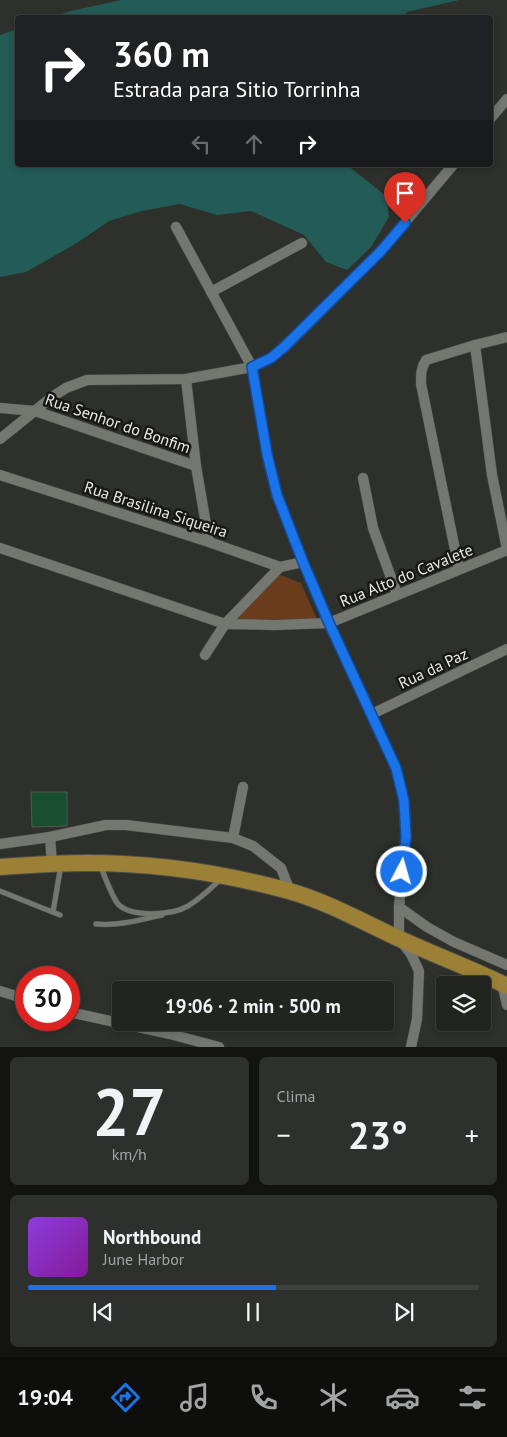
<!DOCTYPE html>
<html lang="pt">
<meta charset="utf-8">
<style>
body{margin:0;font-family:"PT Sans",sans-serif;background:#2e302d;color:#f1f3f6;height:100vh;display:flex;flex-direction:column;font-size:19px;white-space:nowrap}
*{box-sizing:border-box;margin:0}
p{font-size:16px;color:#a2a4a5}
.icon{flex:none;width:28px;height:28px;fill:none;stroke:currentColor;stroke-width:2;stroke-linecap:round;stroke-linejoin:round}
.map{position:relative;height:1047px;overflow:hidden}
.details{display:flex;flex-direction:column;gap:10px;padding:10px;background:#131412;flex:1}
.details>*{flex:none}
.top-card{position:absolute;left:15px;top:15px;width:478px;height:152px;border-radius:5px;box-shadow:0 2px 8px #0003,0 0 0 1px #3f413e;background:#202124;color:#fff;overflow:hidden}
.controls{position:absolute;left:436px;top:976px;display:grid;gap:10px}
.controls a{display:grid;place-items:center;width:55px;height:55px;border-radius:5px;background:#222420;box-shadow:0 2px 8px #0003,0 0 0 1px #3f413e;font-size:25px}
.speed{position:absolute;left:15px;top:966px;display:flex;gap:10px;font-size:25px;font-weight:700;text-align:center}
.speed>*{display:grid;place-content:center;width:65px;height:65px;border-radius:50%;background:#222420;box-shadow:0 2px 8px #0003,0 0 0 1px #3f413e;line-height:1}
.speed .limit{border:8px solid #d22;background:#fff;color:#111}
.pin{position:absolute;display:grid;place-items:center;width:42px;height:42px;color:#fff;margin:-51px -21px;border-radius:50% 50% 50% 0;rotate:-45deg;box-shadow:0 0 5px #0007}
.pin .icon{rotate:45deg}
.me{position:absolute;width:55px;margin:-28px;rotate:6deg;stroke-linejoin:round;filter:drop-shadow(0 0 4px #0008)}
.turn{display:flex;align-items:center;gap:18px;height:105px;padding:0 15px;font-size:22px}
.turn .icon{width:65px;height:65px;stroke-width:2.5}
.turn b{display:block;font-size:35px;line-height:42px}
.lanes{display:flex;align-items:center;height:48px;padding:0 15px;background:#0003;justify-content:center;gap:25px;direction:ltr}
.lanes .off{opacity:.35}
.big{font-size:38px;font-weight:800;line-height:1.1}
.details .card{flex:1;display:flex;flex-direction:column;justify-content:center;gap:8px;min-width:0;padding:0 18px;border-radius:8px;background:#2e302d}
.details .dial{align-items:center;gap:0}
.dial b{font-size:65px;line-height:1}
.song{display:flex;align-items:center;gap:15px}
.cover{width:60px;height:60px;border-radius:8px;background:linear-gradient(135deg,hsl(270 70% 55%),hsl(290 70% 35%))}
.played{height:5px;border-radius:2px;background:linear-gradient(90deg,#1a73e8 55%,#3f413e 55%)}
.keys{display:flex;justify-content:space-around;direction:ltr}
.heat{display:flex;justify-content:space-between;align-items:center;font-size:28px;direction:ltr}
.details .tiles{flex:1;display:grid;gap:10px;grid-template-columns:1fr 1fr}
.card:last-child{grid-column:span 2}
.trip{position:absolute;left:112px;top:981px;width:282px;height:50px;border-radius:5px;background:#222420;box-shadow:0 2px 8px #0003,0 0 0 1px #3f413e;font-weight:800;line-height:50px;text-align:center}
.tabs{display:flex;height:80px;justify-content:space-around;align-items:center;background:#0e0e0d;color:#a2a4a5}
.tabs .icon{width:35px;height:35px}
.tabs .current{color:#1a73e8}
.tabs b{font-size:22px;color:#f1f3f6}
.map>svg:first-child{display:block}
.green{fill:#6b3c1b}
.water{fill:#235b57}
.building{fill:#184f30;stroke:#535854}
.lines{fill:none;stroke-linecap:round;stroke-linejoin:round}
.service-casing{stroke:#4d4e4b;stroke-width:6}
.minor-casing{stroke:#4d4e4b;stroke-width:11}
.trunk-casing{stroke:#4d4e4b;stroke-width:18}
.service{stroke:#747670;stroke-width:5}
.minor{stroke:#747670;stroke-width:10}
.trunk{stroke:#9b8035;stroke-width:16}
.route-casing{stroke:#114b97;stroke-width:12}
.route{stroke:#1a73e8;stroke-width:9}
.labels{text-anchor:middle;stroke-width:5;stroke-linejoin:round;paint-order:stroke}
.street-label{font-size:16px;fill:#e8e9e6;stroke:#171815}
</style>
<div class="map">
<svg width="507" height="1047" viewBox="0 0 507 1047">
<rect width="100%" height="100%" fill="#2e302b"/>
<path class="green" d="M278,574L301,583L317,619L233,620Z"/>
<g class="water">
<path d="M121,0H459L407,12L402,18L52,17L71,11Z"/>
<path d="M17,29L18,165H347L386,196L389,217L371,247L347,270L326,262L304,235L251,211L217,215L180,204L142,211L109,221L77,243L26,272L0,277V35Z"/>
</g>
<path class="building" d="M31,792H67V826L32,827Z"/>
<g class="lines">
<defs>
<g id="service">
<path d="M100,865C104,874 112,897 118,904C131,918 173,915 188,906C200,899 211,888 221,879"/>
<path d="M0,891L60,915"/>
<path d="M53,912L61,865"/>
<path d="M96,924C119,926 140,920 162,915"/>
</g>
<g id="minor">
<path d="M490,119L507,99"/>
<path d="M176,227L252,367L267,454L277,495L303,562L329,623L396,768L404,801L406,837L399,907V939L411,954L419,971L417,1019L411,1047"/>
<path d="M211,292L302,243"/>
<path d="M475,345L492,475L507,549"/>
<path d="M186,379L196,466L209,542"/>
<path d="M0,408L35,411L196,466"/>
<path d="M0,439L52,397L66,388L87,380L186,379L252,367L271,358L285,347L380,252L453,165"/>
<path d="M0,475L209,542L280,567L303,562"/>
<path d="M363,478L373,528L397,594"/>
<path d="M0,548L225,624L275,625L329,623L507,550"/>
<path d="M459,569L421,384C421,374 421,368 426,360L475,345L507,337"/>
<path d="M205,655L225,624L280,567"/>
<path d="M372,714L507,649"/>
<path d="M243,787L233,838L253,846L281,868L290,891"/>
<path d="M50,837L52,864"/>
<path d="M0,844L50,837L106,825H126L233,838"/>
<path d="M399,907L427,927L454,942L507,965"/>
<path d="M502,983L507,1005"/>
<path d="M0,991L26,999"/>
<path d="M69,1012L170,1034L219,1047"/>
</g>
<path id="trunk" d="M0,867C29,865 58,863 87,863C155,863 223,873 289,891C328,902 363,922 400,939C435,955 472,969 507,986"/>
</defs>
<use href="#service" class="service-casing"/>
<use href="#minor" class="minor-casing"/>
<use href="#trunk" class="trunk-casing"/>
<use href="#service" class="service"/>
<use href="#minor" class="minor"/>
<use href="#trunk" class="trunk"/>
</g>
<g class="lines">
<defs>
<path id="route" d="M402,872L406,837L404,801L396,768L329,623L303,562L277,495L267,454L252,367L271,358L284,347L380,252L405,223"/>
</defs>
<use href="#route" class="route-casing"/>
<use href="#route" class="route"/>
</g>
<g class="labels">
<g class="street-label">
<text transform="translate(118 423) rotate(19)" y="6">Rua Senhor do Bonfim</text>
<text transform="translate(156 509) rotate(18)" y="6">Rua Brasilina Siqueira</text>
<text transform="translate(406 575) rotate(-22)" y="6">Rua Alto do Cavalete</text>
<text transform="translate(433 668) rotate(-25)" y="6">Rua da Paz</text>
</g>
</g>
</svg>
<div class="controls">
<a><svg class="icon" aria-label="layers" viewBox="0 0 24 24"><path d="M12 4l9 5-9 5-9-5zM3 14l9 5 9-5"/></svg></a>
</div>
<div class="speed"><div class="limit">30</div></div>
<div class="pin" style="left:405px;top:223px;background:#d93025"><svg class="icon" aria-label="arrive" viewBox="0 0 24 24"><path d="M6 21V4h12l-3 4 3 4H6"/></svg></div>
<svg class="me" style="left:402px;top:872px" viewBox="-20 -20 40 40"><circle r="17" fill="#1a73e8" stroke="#fff" stroke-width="3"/><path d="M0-11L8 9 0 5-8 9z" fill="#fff"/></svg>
<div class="trip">19:06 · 2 min · 500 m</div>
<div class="top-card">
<div class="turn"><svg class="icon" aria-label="right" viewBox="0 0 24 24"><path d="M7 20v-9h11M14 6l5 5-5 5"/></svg><div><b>360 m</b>Estrada para Sitio Torrinha</div></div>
<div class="lanes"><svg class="icon off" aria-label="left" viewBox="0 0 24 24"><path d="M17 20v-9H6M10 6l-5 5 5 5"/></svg><svg class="icon off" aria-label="ahead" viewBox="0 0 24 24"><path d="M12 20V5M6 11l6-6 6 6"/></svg><svg class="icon" aria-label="right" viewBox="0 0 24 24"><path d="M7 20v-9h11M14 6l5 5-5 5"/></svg></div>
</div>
</div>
<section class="details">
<div class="tiles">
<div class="card dial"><b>27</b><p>km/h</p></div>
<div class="card"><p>Clima</p>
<div class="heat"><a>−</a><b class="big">23°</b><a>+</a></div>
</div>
<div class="card">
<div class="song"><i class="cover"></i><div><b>Northbound</b><p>June Harbor</p></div></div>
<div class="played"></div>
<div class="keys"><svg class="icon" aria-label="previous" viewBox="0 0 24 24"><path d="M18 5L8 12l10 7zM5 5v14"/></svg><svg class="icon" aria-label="pause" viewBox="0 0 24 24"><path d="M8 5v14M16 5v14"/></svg><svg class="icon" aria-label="next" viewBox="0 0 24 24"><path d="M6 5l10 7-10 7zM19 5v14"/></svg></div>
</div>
</div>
</section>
<nav class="tabs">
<b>19:04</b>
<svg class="icon current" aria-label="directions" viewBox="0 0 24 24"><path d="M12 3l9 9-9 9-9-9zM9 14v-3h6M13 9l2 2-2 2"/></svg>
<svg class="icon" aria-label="music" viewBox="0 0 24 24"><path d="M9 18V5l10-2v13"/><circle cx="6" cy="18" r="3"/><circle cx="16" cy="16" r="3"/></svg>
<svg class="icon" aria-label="phone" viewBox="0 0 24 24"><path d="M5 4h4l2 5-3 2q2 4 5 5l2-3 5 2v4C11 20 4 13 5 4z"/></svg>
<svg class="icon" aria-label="climate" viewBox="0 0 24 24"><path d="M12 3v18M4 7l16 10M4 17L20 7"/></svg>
<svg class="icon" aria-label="car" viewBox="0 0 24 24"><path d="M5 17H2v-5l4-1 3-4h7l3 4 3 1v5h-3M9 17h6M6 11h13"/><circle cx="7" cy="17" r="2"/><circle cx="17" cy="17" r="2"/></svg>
<svg class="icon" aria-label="filters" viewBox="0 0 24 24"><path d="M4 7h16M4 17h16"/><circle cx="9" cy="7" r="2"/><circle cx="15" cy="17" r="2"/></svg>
</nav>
